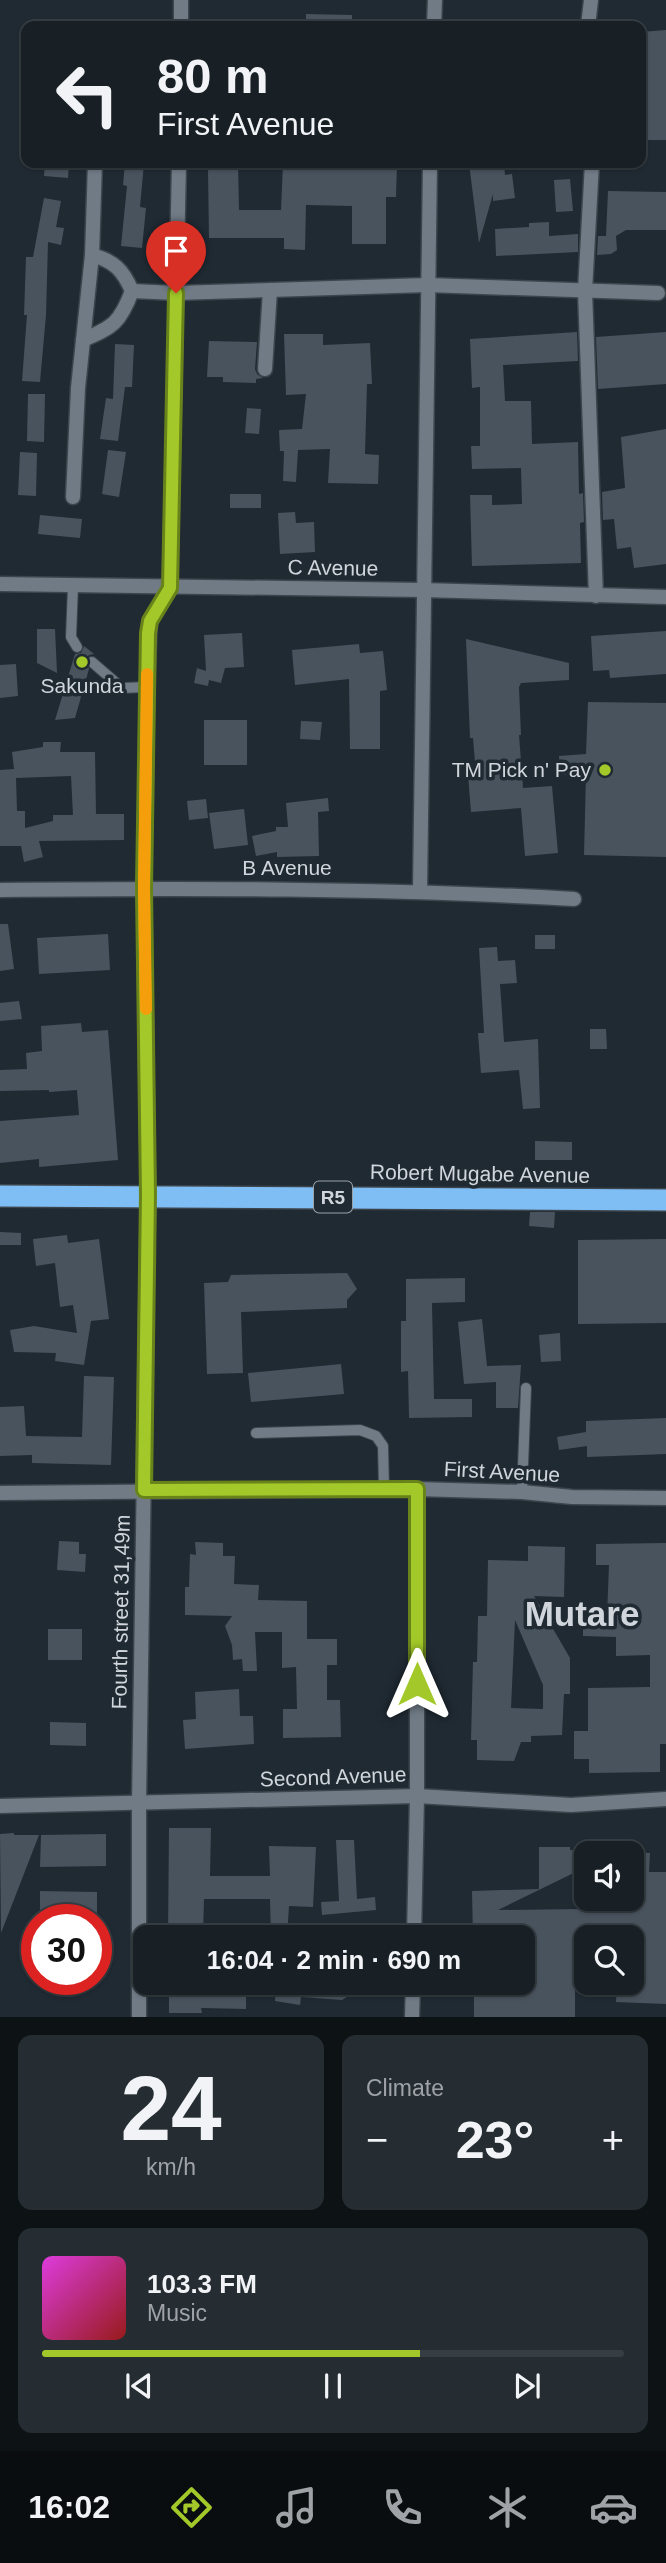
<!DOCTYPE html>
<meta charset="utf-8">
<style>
body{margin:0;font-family:Helvetica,sans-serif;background:#252d32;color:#f1f3f6;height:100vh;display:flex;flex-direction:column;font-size:26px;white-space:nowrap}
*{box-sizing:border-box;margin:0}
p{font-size:23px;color:#9fa3a7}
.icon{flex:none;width:38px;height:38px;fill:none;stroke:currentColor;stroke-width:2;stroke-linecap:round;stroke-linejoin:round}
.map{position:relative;height:2017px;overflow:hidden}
.side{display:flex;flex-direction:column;gap:18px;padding:18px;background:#0d1215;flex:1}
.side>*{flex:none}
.banner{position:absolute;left:21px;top:21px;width:625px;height:147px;border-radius:14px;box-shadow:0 2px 5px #0004,0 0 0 2px #363e43;background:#182026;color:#f1f3f6;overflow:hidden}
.fabs{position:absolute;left:574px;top:1841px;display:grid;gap:14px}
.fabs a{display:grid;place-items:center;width:70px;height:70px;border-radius:14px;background:#182026;box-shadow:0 2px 5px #0004,0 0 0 2px #363e43;font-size:35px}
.speed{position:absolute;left:21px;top:1904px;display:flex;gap:14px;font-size:35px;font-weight:700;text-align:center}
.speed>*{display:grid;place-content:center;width:91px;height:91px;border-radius:50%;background:#182026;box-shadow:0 2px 5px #0004,0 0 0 2px #363e43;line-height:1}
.speed .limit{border:10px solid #d22;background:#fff;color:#111}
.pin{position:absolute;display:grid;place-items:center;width:60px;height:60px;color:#fff;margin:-72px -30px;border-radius:50% 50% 50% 0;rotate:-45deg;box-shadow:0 0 7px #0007}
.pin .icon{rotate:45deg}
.me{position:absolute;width:77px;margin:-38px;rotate:0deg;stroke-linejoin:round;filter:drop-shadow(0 0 5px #0008)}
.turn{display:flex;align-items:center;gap:24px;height:147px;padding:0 21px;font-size:32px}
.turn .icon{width:91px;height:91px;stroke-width:2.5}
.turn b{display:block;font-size:49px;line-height:60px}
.big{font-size:52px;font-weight:700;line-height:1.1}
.side .widget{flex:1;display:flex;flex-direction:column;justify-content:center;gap:10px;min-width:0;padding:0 24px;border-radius:14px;background:#252d32}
.side .dial{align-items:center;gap:0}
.dial b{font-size:91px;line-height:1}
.song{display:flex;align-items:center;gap:21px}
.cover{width:84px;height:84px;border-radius:10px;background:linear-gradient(135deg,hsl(300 70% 55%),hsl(0 70% 35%))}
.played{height:7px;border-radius:4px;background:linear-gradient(90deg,#a2c929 65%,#363e43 65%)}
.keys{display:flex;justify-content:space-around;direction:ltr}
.heat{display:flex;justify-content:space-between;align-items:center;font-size:38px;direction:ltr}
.side .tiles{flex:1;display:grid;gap:18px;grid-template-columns:1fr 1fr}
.widget:last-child{grid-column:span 2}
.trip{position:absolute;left:133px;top:1925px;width:402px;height:70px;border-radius:14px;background:#182026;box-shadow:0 2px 5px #0004,0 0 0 2px #363e43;font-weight:700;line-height:70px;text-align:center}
.dock{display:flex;height:112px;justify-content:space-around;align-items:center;background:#0a0d0f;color:#9fa3a7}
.dock .icon{width:49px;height:49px}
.dock .active{color:#a2c929}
.dock b{font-size:32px;color:#f1f3f6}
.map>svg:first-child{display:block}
.building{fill:#49535d;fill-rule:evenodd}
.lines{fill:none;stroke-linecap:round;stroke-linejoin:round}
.lane-casing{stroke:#3d454c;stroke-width:12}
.street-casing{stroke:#3d454c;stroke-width:17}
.highway-casing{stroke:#3d454c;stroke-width:24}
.lane{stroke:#707b86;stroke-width:10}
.street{stroke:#707b86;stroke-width:14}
.highway{stroke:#7fbdf5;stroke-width:21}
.route-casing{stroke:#69831b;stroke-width:18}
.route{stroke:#a2c929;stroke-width:12}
.slow{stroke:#f59e0b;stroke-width:12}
.poi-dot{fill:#a2c929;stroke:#202a33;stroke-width:2.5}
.labels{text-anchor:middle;stroke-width:7;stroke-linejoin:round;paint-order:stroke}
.shield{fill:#202a33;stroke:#9ba2a9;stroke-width:2}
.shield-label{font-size:19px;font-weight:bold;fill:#d0d6dc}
.street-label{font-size:21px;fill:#d0d6dc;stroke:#202a33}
.poi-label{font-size:21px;fill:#d0d6dc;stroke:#202a33}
.town-label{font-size:35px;font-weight:bold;fill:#d0d6dc;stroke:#202a33}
</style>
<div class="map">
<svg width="666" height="2017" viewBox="0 0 666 2017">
<rect width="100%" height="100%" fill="#202a33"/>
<g class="building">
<path d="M306,14L352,15V26H306Z"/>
<path d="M666,30V140H640V32Z"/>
<path d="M45,163H69L68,178L44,176Z"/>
<path d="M125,163H144L140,207L146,208L142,248L121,246L127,186L123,185Z"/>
<path d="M222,163H238L239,210H281L283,163H397L396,197H386V244H352V206L306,205L305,250L284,249V238H209L208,170L223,169Z"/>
<path d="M469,163H504L505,175L512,174L515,198L493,201V194L479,243Z"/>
<path d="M570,179L573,211L556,212L554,180Z"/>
<path d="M608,191L666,192V230H626L616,236L617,250L611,254L597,255L598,236H606Z"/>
<path d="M44,198L61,201L56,227L64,228L61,245L48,242L46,315L40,382L22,381L27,315H24L26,257H33Z"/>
<path d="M549,222V236L578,234V252L496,256L495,229L529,227V223Z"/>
<path d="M577,332L578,361L503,365L505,401H531L532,444L578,442L579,494L583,493L584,522L580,523L581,563L472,566L470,495H492V505L522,504L521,468L472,469L471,446H480V387L472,388L470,339Z"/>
<path d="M666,332V384L598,389L596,337Z"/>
<path d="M284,334H323V345L370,343L372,384H367L365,454L379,455L378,484L328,483L330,449L298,450L296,482L283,481L284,451H280L279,430L302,429L306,394L286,395Z"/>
<path d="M209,341L257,342L255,369L257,374L263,378L256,379V383L223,382V377H207Z"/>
<path d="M115,344L134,345L132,387H125L118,441L100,439L106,398L113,399Z"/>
<path d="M28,394H45L44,442L27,441Z"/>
<path d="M247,408L261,409L259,434L245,433Z"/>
<path d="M666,429V564L634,568L631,547L617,549L614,519L603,520L602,492L625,488L621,437Z"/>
<path d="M108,450L126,452L119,497L102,494Z"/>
<path d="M20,452L37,453L36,496L18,495Z"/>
<rect x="230" y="494" width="31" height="14"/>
<path d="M295,512L296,523L314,522L315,552L280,554L278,513Z"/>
<path d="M40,515L82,519L80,538L38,534Z"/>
<path d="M37,629H55L57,673L37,663Z"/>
<path d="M666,631V674L610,678L609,670L593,671L591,636Z"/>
<path d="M242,633L244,667L225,668L221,683L209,680L208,686L194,683L197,668L206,671L204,635Z"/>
<path d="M466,639L569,663V680L521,683L519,687L521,735H519L523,788L552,786L558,853L525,856L521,808L471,812L468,775L476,774L473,738H470Z"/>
<path d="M359,644L360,653L383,651L387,690L380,691V749H350L349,679L295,685L292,650Z"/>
<path d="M84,646L94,654L89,655L85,660L89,669L75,718L55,720L75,654L81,653Z"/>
<path d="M16,664L18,696L0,698V665Z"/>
<path d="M588,702L666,703V857L584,855L586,774L560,775L559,756L586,754Z"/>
<rect x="204" y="720" width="43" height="45"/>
<path d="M301,721L322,722L320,740L300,739Z"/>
<path d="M43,742H61L60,752H95L96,814H124V840L39,841L43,857L24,862L21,846H0V770L14,769L12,752L43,747ZM71,776L73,815H53V821L25,828V811H17L16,778Z"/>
<path d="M328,798L329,811L318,812L319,856L277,857V852L256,856L252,836L276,831V827H288L286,803Z"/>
<path d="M206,799L208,818L189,820L187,801Z"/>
<path d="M244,809L248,845L214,849L209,813Z"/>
<path d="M0,924H8L14,969L0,971Z"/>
<path d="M108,934L110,970L39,974L37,938Z"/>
<rect x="535" y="935" width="20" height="14"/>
<path d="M497,947L498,961L515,960L517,983L500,984L504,1042L538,1039L540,1108L523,1109L519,1070L481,1073L478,1033H484L479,948Z"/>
<path d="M19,1001L22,1019L0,1021V1003Z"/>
<path d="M81,1023L82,1032L108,1030L118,1160L39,1167V1159L0,1163V1121L79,1115L77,1090L49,1092V1090L0,1091V1070L27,1069L26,1053L42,1051L41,1026Z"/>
<path d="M590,1029H606L607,1049H590Z"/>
<path d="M535,1141L572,1142V1160H535Z"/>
<path d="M530,1212H555L554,1228L529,1226Z"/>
<path d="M0,1232L21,1233V1245H0Z"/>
<path d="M67,1235L68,1243L99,1239L109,1319L91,1321L84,1365L55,1361L56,1353L14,1352L10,1330L34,1326L77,1333L73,1305L60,1307L55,1263L36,1266L33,1239Z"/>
<path d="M666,1239V1323L578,1324V1240Z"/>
<path d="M347,1273L357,1289L347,1300V1308L241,1312L243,1373L207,1374L204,1283L228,1282L231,1275Z"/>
<path d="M465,1278V1302L432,1303L434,1399H472V1417L409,1418L408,1371L401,1372V1321H406V1279Z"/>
<path d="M482,1319L487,1366L521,1365L518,1408H496V1382L464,1384L458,1322Z"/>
<path d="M560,1333L561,1361L541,1362L539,1335Z"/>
<path d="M341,1364L344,1394L251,1402L248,1373Z"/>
<path d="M84,1376L114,1377L111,1465L32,1463V1455L0,1456V1407L24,1406L26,1436L82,1437Z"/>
<path d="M666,1418V1454L587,1457V1446L559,1450L557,1437L586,1432V1421Z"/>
<path d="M59,1541L79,1542V1554H86L85,1572L57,1570Z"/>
<path d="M195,1542L223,1543V1556H235L234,1584L259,1585L258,1600L307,1601V1639H337V1665H327V1700H340L341,1737L283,1738V1709H297L296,1667L282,1668V1632H255L257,1671H243L242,1659L233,1660L232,1645L225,1626L232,1616L185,1615V1587H189L190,1554L196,1555Z"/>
<path d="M666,1543V1744H660V1772L589,1773V1759H574V1731H588V1688L650,1687V1655L616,1656V1637L583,1636V1615L607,1616L609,1565H596V1544Z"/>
<path d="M528,1546L565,1547L564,1597L534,1596L570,1658V1694H564L562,1735L531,1736V1742H521L514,1761L477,1760V1740H471L473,1662H477L478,1616H487L488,1560L528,1561ZM515,1620L543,1685V1709L511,1708Z"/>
<rect x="48" y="1629" width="34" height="31"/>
<path d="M239,1689L240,1716H253L254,1744L185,1749L183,1720L196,1719L195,1692Z"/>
<path d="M50,1722L86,1723V1746L50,1745Z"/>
<path d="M169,1828H211L210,1876H270L269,1846L316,1847L313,1907L289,1906L287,1937H271L270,1899H204L203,1934H193V1937H168Z"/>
<path d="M14,1833V1835H39L1,1933L0,1834Z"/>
<path d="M106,1834V1866L40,1867L41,1835Z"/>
<path d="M336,1840H354L357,1899L375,1897L376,1910L322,1915L321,1902L339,1901Z"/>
<path d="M539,1847H570V1850L586,1851V1867L498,1910L582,1909V1899H632V1852L650,1853L649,1872H666V2004L616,2002L617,1983H632V1937H586V1953L575,1952V2017H474V1983H523V1937H473L472,1891L539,1889Z"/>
<path d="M40,1891L97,1892V1920H40Z"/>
<path d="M169,1983H246V2009L201,2008L202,2013H169Z"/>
<path d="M276,1983H355L353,1993L342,2000L301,1997L300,2005L275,2001Z"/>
</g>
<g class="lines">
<defs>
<g id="lane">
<path d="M73,586L71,637L77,647"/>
<path d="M92,662L122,688L147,687"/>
<path d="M256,1433L360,1430L376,1436L383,1446L384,1489"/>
<path d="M522,1492L526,1388"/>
</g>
<g id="street">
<path d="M181,26V0"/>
<path d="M434,26L435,0"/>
<path d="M588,26L591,0"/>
<path d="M592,163L585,291L596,596"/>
<path d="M132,291L176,293L427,285L658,293"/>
<path d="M83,340C113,327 120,323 132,291C123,270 114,261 92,255"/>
<path d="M265,369L270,290"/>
<path d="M73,497L78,388L92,255L95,163"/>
<path d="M0,584L423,590L666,597"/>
<path d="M0,890C192,888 383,888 574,899"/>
<path d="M420,891L430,163"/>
<path d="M0,1493L417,1489L522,1492L572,1497L666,1498"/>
<path d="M0,1806L417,1796L571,1805L666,1799"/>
<path d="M414,1937L417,1796V1489"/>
<path d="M139,2017V1804L148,1195L144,888L147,687L150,621L170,588L179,163"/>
<path d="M412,2017L413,1983"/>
</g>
<path id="highway" d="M0,1196L666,1200"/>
</defs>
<use href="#lane" class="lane-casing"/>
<use href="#street" class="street-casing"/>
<use href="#highway" class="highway-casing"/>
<use href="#lane" class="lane"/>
<use href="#street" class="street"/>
<use href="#highway" class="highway"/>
</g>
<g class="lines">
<defs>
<path id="route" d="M176,293L170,588L150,621L148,633L144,888L148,1195L144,1490L417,1489V1684"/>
</defs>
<use href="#route" class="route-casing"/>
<use href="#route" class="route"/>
<path class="slow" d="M146,1009L144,888L147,674"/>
</g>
<g class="poi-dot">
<circle cx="82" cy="662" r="7"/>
<circle cx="605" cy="770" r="7"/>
</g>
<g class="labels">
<rect class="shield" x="314" y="1181.5" width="38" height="31" rx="5"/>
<g class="shield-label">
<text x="333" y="1204">R5</text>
</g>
<g class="street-label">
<text transform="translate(333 568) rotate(1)" y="7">C Avenue</text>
<text x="287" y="875">B Avenue</text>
<text transform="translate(480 1174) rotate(1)" y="7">Robert Mugabe Avenue</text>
<text transform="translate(502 1472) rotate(3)" y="7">First Avenue</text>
<text transform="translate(121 1612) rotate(-89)" y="7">Fourth street 31,49m</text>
<text transform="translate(333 1777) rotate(-2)" y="7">Second Avenue</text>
</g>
<g class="poi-label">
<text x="82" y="693">Sakunda</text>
<text x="591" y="777" text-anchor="end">TM Pick n' Pay</text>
</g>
<g class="town-label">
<text x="582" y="1626">Mutare</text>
</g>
</g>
</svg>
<div class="fabs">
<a><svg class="icon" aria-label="sound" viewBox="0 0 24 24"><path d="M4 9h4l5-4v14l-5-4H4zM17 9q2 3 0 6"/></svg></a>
<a><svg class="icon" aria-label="search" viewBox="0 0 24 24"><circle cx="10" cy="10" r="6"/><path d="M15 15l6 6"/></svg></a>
</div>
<div class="speed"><div class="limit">30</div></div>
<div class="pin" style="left:176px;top:293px;background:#d93025"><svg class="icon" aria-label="arrive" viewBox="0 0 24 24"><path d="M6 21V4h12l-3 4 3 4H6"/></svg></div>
<svg class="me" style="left:417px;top:1684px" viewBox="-20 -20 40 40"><path d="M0-17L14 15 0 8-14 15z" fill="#a2c929" stroke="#fff" stroke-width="4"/></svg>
<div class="trip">16:04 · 2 min · 690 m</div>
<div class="banner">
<div class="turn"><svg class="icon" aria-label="left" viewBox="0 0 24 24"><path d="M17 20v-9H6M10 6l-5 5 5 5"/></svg><div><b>80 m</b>First Avenue</div></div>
</div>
</div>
<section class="side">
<div class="tiles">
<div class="widget dial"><b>24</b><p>km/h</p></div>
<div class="widget"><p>Climate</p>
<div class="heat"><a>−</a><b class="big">23°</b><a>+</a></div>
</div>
<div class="widget">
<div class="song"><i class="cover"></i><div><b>103.3 FM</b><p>Music</p></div></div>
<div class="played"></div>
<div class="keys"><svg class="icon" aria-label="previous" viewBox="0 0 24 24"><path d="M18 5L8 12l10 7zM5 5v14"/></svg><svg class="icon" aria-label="pause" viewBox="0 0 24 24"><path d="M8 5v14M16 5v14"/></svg><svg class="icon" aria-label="next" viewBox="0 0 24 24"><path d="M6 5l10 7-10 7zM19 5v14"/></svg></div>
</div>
</div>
</section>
<nav class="dock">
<b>16:02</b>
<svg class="icon active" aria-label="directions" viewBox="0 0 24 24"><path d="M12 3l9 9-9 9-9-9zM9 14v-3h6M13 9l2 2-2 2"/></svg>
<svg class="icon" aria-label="music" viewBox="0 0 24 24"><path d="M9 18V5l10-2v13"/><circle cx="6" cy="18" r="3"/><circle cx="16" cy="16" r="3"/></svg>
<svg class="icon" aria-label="phone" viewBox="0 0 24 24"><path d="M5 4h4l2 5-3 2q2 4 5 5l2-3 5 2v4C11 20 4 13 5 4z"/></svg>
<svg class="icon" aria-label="climate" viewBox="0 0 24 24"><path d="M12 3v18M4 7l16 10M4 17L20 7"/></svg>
<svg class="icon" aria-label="car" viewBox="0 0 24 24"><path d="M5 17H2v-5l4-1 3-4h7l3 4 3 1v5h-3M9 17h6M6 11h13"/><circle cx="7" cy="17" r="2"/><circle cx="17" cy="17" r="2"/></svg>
</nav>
